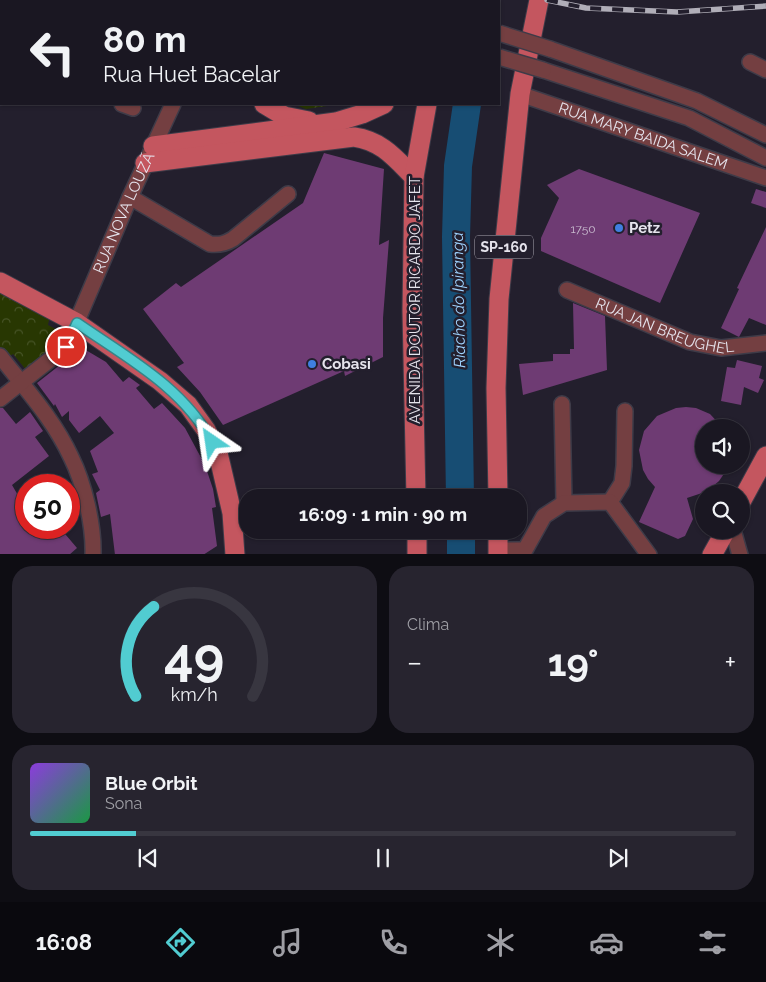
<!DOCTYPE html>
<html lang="pt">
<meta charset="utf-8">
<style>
body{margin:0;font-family:Raleway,sans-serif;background:#27242f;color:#f1f3f6;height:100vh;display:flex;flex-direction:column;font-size:19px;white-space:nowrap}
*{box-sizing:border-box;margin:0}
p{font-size:16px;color:#9f9fa5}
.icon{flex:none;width:28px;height:28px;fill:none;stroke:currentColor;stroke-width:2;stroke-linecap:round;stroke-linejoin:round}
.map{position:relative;height:554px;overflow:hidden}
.panel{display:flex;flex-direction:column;gap:12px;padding:12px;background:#0e0d13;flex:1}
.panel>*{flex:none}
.hud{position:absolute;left:0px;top:0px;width:500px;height:105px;box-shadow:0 1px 4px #0004,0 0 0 1px #383640;background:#1a1722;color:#f1f3f6;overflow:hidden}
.fabs{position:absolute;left:695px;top:419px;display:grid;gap:10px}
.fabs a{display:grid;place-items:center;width:55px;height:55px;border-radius:50%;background:#1a1722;box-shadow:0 1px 4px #0004,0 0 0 1px #383640;font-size:25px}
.speed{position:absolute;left:15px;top:474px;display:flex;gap:10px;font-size:25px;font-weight:700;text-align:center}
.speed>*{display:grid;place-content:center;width:65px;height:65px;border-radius:50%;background:#1a1722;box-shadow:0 1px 4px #0004,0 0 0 1px #383640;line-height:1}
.speed .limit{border:8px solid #d22;background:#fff;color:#111}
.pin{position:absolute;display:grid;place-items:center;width:42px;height:42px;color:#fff;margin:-21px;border:2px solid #fff;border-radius:50%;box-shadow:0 1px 5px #0007}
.me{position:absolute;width:55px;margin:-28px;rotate:328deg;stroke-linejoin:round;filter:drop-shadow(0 0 4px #0008)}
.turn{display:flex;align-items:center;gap:18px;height:105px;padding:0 20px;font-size:22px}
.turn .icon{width:65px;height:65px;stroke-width:2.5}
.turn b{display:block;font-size:35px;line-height:42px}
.big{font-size:38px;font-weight:700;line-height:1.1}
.panel .widget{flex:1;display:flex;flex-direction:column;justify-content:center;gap:8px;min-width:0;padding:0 18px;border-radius:20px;background:#27242f}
.panel .dial{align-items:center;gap:0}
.dial svg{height:130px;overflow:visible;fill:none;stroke:#383640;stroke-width:7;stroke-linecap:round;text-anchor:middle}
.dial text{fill:#f1f3f6;stroke:none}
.song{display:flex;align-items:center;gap:15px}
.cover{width:60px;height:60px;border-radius:8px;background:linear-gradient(135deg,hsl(270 70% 55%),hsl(140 70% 35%))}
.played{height:5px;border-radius:2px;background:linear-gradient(90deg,#51ccd1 15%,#383640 15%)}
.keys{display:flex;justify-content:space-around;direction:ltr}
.heat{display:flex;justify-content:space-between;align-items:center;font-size:28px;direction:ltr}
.panel .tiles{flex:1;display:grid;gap:12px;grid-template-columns:1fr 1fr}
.widget:last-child{grid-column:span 2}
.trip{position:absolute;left:239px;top:489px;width:288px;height:50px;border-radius:20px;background:#1a1722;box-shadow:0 1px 4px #0004,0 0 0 1px #383640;font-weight:700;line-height:50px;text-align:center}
.tabs{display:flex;height:80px;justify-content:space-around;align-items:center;background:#0a090e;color:#9f9fa5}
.tabs .icon{width:35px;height:35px}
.tabs .active{color:#51ccd1}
.tabs b{font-size:22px;color:#f1f3f6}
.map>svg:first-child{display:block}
.park{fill:url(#park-crowns)}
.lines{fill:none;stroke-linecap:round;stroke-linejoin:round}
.river{stroke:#174d73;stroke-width:28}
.building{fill:#6e3b73}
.minor-casing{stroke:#3e3b48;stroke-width:18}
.major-casing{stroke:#3e3b48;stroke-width:21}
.minor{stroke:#743f41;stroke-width:15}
.major{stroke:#c4565f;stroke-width:19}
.rail-casing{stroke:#b0aeb8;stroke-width:5.5}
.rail{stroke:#231f2d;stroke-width:4;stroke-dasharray:11;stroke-linecap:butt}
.minor-bridge-casing{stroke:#3e3b48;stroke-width:18;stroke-linecap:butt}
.minor-bridge{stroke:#743f41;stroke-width:15}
.route-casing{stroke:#358588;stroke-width:12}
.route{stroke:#51ccd1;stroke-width:9}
.shop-dot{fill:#3f7fe0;stroke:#231f2d;stroke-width:2}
.labels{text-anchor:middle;stroke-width:5;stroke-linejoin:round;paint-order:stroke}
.number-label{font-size:12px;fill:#c8bace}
.shield{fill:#231f2d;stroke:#aca9b3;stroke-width:1}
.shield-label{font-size:14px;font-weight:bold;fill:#e6e4ed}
.street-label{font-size:15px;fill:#e6e4ed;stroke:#231f2d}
.poi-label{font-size:15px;font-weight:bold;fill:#e6e4ed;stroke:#231f2d;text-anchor:start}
.water-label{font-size:16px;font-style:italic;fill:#9fd3ff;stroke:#231f2d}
</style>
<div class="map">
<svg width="766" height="555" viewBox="0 0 766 555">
<defs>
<pattern id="park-crowns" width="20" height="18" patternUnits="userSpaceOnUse" patternTransform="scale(1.25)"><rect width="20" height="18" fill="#283702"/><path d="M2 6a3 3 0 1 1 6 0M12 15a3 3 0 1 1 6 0" fill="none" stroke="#475427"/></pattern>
</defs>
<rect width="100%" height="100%" fill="#231f2d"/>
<g class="park">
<path d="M293,104H341L306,109Z"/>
<path d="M0,288L50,315L48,325L71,337L27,371L13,354L7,358L0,349Z"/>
</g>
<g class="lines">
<g class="river">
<path d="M460,498L456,237L458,166L467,104"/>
<path d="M461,530V555"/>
</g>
</g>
<g class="building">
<path d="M324,153L384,169L379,245L389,240L383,318V357L345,376L344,371L223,425L200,392L177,367L184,363L143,309L176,283L181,287L303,203Z"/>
<path d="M579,169L700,213L660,303L541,251V238L559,198L547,185Z"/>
<path d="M756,189L766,192V208L751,203Z"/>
<path d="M766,227V325L749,318L739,337L721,328L739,289L737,288Z"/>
<path d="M573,303L605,316L607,370L523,395L519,364L553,361V354H570V349H574Z"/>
<path d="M79,346L106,362L123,382L129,377L140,385L136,388L154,409L162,403L185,428L205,465L213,489L216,507L212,508L217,546L203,555H115L110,514L101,517L96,493L100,490L92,474L98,472L90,451L114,433L100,416L79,433L69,420V411L62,417L55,404L54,406L37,383L65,361Z"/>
<path d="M737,360L762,366L759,378L764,380L758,393L744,387L741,405L721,401L727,367L735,368Z"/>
<path d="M686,407L696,408L710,414L723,428H704V465H730L719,481L711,488L702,493L687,498L693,519L685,536L678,539L639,522L655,487L648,479L643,470L639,450L644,431L657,416L676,408Z"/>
<path d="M0,408H3L16,424L30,412L43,431L35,437L49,456L12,485L26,509V528H60L77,548L69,555H0Z"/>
</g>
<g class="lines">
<defs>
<g id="minor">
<path d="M216,0L223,1"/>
<path d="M381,0L387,1"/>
<path d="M116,1V0"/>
<path d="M550,49L697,101L766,135"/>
<path d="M0,62L1,63"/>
<path d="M750,62L766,70"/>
<path d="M543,70L689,118L766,158"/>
<path id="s1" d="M520,94L766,178"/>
<path d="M122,104L133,108"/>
<path d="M130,197L210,244C219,245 225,244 233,239L288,194"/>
<path id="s2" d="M567,290L690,342L721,348L766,343"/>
<path d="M0,356C25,388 54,420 71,457C84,483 94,525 93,555"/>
<path id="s3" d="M0,399L66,347L130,197L173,104"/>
<path d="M562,404L564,503"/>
<path d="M610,502L622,483L624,466L625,411"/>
<path d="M733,530L740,555"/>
<path d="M498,550H525L544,516L564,503L610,502L649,555"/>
</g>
<g id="major">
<path d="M449,1V0"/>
<path d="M264,104L284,116L309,121"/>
<path d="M153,146L336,122L362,114L384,104"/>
<path d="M145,163L354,137C382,141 395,158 414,177"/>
<path d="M0,282L77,323L160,381L188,405L206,430L218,453L232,513L235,555"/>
<path d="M416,498L412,311L414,177L427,104"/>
<path d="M498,498L496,388L499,299L520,94L539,0"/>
<path d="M741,502L766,456"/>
<path d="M417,530V555"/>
<path d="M498,530V555"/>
<path d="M712,555L726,530"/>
</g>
</defs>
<use href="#minor" class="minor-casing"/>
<use href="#major" class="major-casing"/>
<use href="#minor" class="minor"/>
<use href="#major" class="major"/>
<defs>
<path id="rail" d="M547,0L586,8L677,12L766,6"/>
</defs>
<use href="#rail" class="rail-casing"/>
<use href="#rail" class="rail"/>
<defs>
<g id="minor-bridge">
<path d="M499,33L550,49"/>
<path d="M499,57L543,70"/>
</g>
</defs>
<use href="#minor-bridge" class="minor-bridge-casing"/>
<use href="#minor-bridge" class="minor-bridge"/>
</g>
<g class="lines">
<defs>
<path id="route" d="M66,347L77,323C126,357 183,387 212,442"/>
</defs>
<use href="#route" class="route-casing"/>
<use href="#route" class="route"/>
</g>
<g class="shop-dot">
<circle cx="619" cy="228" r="5"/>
<circle cx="312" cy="364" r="5"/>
</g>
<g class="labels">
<g class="number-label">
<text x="583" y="233">1750</text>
</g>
<rect class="shield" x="475" y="235.5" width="58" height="23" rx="4"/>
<g class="shield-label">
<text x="504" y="252">SP-160</text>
</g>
<g class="street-label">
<text dy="5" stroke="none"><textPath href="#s1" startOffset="130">RUA MARY BAIDA SALEM</textPath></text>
<text dy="5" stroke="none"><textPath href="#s3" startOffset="230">RUA NOVA LOUZÃ</textPath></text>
<text transform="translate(415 300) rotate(-90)" y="5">AVENIDA DOUTOR RICARDO JAFET</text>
<text dy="5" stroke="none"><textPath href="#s2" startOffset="105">RUA JAN BREUGHEL</textPath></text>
</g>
<g class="poi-label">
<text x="629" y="233">Petz</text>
<text x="322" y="369">Cobasi</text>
</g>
<g class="water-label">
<text transform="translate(458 300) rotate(-91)" y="6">Riacho do Ipiranga</text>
</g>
</g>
</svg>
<div class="fabs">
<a><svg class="icon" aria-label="sound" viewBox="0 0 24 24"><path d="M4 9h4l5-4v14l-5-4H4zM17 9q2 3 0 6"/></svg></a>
<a><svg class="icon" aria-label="search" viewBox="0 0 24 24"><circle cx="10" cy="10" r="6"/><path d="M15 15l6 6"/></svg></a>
</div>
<div class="speed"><div class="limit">50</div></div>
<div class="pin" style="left:66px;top:347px;background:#d93025"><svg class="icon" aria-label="arrive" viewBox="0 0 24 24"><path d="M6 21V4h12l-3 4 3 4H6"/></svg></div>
<svg class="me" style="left:212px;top:442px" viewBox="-20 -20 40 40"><path d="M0-17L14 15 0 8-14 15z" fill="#51ccd1" stroke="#fff" stroke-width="4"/></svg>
<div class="trip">16:09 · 1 min · 90 m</div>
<div class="hud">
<div class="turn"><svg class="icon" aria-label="left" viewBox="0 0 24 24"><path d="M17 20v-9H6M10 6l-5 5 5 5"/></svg><div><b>80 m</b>Rua Huet Bacelar</div></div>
</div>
</div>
<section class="panel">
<div class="tiles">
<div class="widget dial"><svg viewBox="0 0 100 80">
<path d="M14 69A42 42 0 1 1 86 69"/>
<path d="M14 69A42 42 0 0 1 25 14" stroke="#51ccd1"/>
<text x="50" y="56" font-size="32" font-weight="700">49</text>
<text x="50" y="72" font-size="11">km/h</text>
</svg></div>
<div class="widget"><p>Clima</p>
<div class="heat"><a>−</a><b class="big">19°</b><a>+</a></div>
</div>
<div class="widget">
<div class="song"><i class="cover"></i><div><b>Blue Orbit</b><p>Sona</p></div></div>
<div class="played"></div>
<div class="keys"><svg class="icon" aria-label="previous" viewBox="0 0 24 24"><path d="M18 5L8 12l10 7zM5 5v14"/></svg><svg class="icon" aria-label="pause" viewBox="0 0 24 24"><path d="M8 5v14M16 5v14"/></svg><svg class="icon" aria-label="next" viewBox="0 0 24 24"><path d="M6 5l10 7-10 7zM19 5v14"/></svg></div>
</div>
</div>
</section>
<nav class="tabs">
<b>16:08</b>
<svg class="icon active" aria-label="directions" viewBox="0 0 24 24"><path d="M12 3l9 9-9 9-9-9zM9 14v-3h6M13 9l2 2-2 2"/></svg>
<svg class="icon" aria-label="music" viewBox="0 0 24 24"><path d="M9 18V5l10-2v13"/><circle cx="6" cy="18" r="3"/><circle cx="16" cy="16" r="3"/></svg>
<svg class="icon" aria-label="phone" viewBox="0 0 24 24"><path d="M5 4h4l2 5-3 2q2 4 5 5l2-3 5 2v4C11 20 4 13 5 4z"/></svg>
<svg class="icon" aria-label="climate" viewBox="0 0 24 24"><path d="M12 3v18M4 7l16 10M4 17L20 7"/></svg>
<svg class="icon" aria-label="car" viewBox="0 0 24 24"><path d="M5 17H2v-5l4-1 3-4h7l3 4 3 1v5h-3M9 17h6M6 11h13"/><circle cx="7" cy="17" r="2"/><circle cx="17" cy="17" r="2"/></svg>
<svg class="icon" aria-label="filters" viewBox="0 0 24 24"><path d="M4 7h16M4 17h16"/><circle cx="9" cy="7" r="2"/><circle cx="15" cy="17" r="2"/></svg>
</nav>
